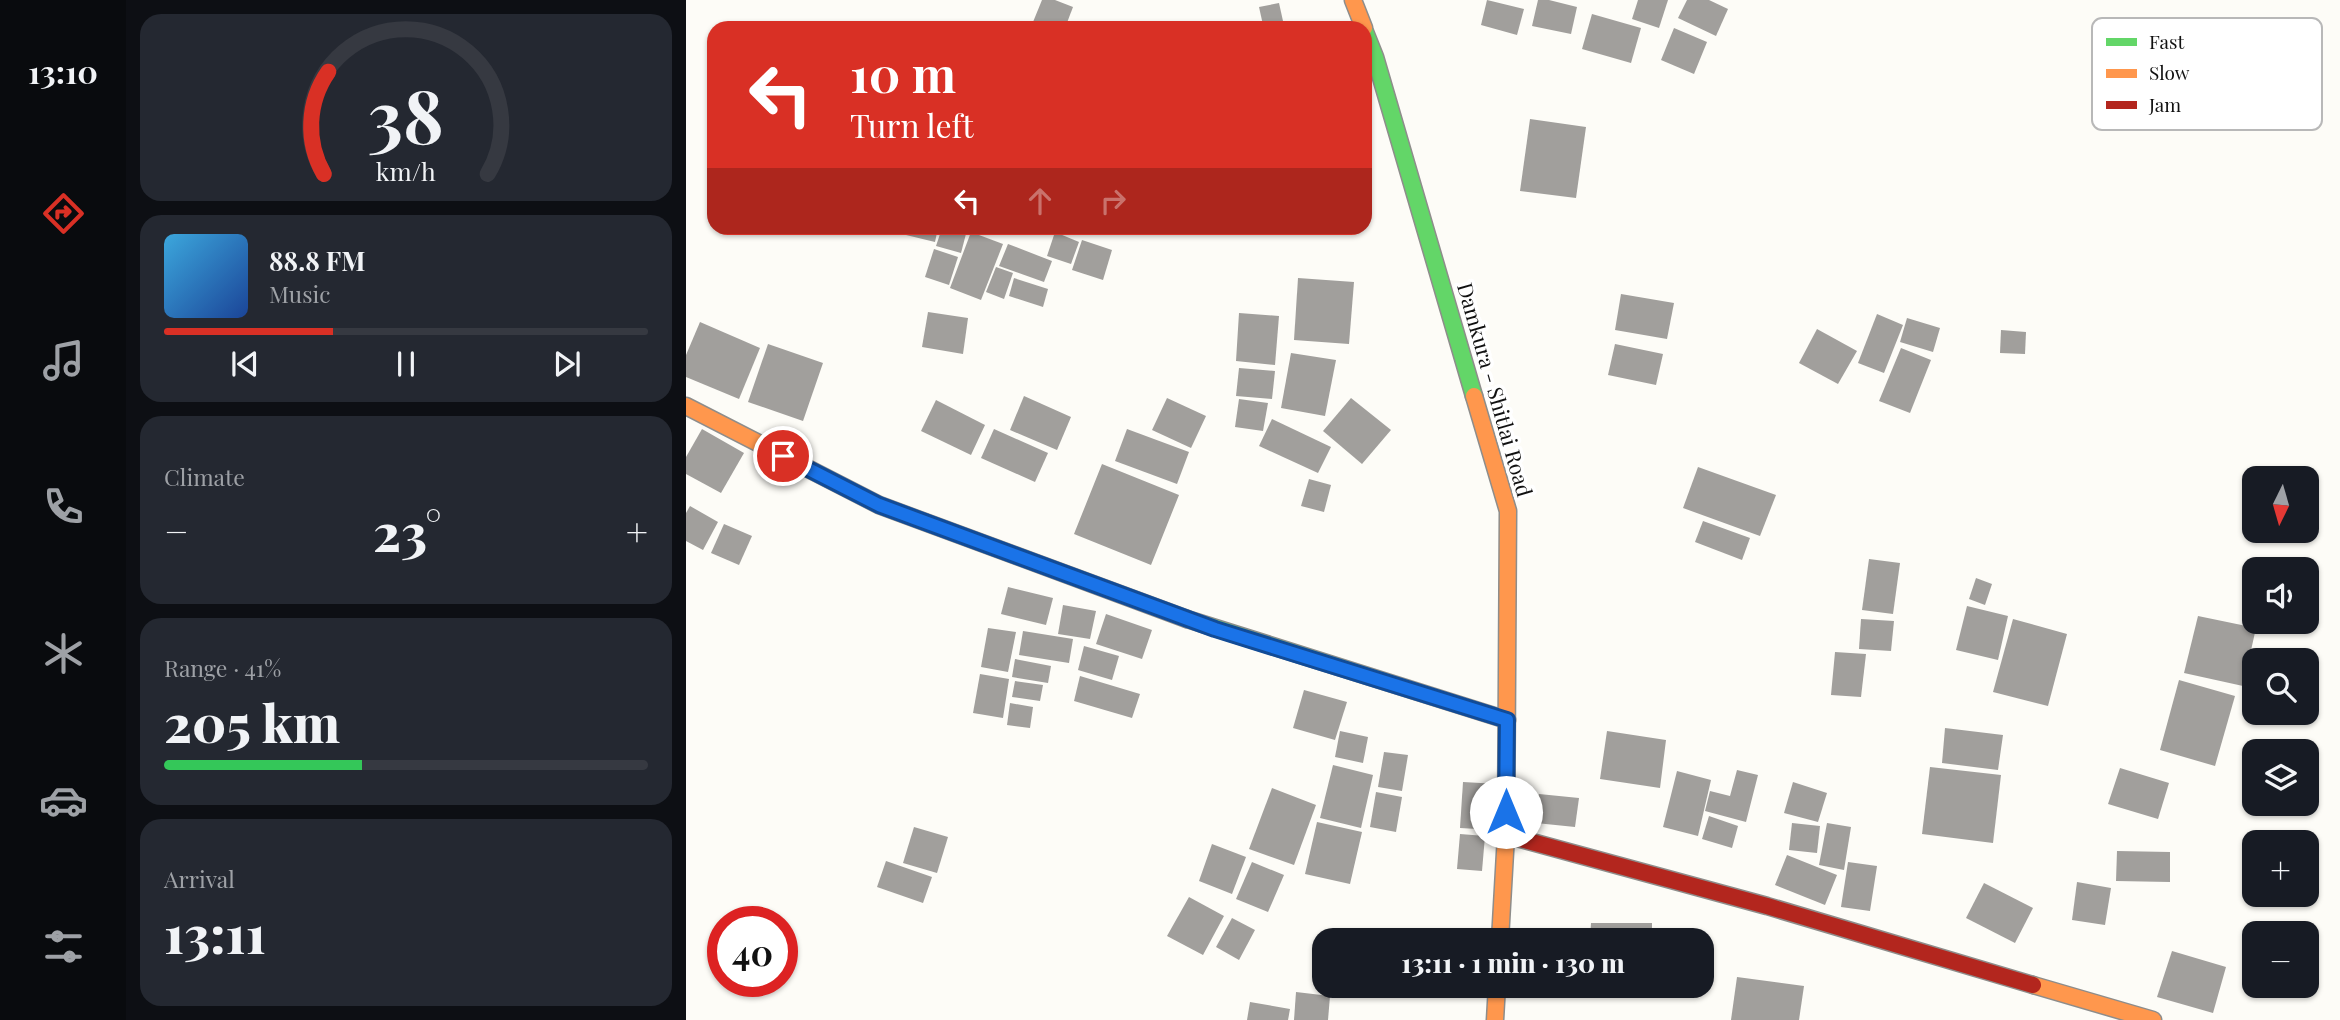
<!DOCTYPE html>
<meta charset="utf-8">
<style>
body{margin:0;font-family:"Playfair Display",serif;background:#242831;color:#f1f3f6;height:100vh;display:flex;flex-direction:column;font-size:26px;white-space:nowrap}
*{box-sizing:border-box;margin:0}
p{font-size:23px;color:#9ea1a6}
.icon{flex:none;width:38px;height:38px;fill:none;stroke:currentColor;stroke-width:2;stroke-linecap:round;stroke-linejoin:round}
.map{position:relative;flex:1;overflow:hidden}
.drawer{display:flex;flex-direction:column;gap:14px;padding:14px;background:#0d0f14;width:560px}
.drawer>*{flex:none}
.hud{position:absolute;left:21px;top:21px;width:665px;height:214px;border-radius:21px;box-shadow:0 2px 5px #0004;background:#d93025;color:#fff;overflow:hidden}
.needle{width:46px;rotate:185deg}
.tools{position:absolute;left:1556px;top:466px;display:grid;gap:14px}
.tools a{display:grid;place-items:center;width:77px;height:77px;border-radius:14px;background:#171b24;box-shadow:0 2px 5px #0004;font-size:35px}
.speed{position:absolute;left:21px;top:906px;display:flex;gap:14px;font-size:35px;font-weight:700;text-align:center}
.speed>*{display:grid;place-content:center;width:91px;height:91px;border-radius:50%;background:#171b24;box-shadow:0 2px 5px #0004;line-height:1}
.speed .limit{border:10px solid #d22;background:#fff;color:#111}
.pin{position:absolute;display:grid;place-items:center;width:60px;height:60px;color:#fff;margin:-30px;border:4px solid #fff;border-radius:50%;box-shadow:0 2px 7px #0007}
.me{position:absolute;width:77px;margin:-38px;rotate:0deg;stroke-linejoin:round;filter:drop-shadow(0 0 5px #0008)}
.turn{display:flex;align-items:center;gap:24px;height:147px;padding:0 28px;font-size:32px}
.turn .icon{width:91px;height:91px;stroke-width:2.5}
.turn b{display:block;font-size:49px;line-height:60px}
.lanes{display:flex;align-items:center;height:66px;padding:0 28px;background:#0003;justify-content:center;gap:35px;direction:ltr}
.lanes .off{opacity:.35}
.big{font-size:52px;font-weight:800;line-height:1.1}
.drawer .tile{flex:1;display:flex;flex-direction:column;justify-content:center;gap:10px;min-width:0;padding:0 24px;border-radius:21px;background:#242831}
.drawer .dial{align-items:center;gap:0}
.dial svg{height:182px;overflow:visible;fill:none;stroke:#363941;stroke-width:7;stroke-linecap:round;text-anchor:middle}
.dial text{fill:#f1f3f6;stroke:none}
.song{display:flex;align-items:center;gap:21px}
.cover{width:84px;height:84px;border-radius:10px;background:linear-gradient(135deg,hsl(200 70% 55%),hsl(220 70% 35%))}
.played{height:7px;border-radius:4px;background:linear-gradient(90deg,#d93025 35%,#363941 35%)}
.keys{display:flex;justify-content:space-around;direction:ltr}
.heat{display:flex;justify-content:space-between;align-items:center;font-size:38px;direction:ltr}
.charge{height:10px;border-radius:5px;background:linear-gradient(90deg,#34c759 41%,#363941 0)}
.trip{position:absolute;left:626px;top:928px;width:402px;height:70px;border-radius:21px;background:#171b24;box-shadow:0 2px 5px #0004;font-weight:800;line-height:70px;text-align:center}
main{display:flex;flex:1;min-height:0}
.menu{display:flex;flex-direction:column;width:126px;justify-content:space-around;align-items:center;background:#090b0e;color:#9ea1a6}
.menu .icon{width:49px;height:49px}
.menu .selected{color:#d93025}
.menu b{font-size:32px;color:#f1f3f6}
.map>svg:first-child{display:block}
.building{fill:#a19f9c}
.lines{fill:none;stroke-linecap:round;stroke-linejoin:round}
.fast-casing{stroke:#8e8d8b;stroke-width:19}
.slow-casing{stroke:#8e8d8b;stroke-width:19}
.jam-casing{stroke:#8e8d8b;stroke-width:19}
.fast{stroke:#63d668;stroke-width:16}
.slow{stroke:#ff974d;stroke-width:16}
.jam{stroke:#b3261e;stroke-width:16}
.route-casing{stroke:#114b97;stroke-width:18}
.route{stroke:#1a73e8;stroke-width:12}
.labels{text-anchor:middle;stroke-width:7;stroke-linejoin:round;paint-order:stroke}
.street-label{font-size:21px;fill:#111;stroke:#fff}
.key{fill:#fff;stroke:#b8b8b8;stroke-width:2}
.key-label{font-size:19px;fill:#111}
</style>
<main>
<nav class="menu">
<b>13:10</b>
<svg class="icon selected" aria-label="directions" viewBox="0 0 24 24"><path d="M12 3l9 9-9 9-9-9zM9 14v-3h6M13 9l2 2-2 2"/></svg>
<svg class="icon" aria-label="music" viewBox="0 0 24 24"><path d="M9 18V5l10-2v13"/><circle cx="6" cy="18" r="3"/><circle cx="16" cy="16" r="3"/></svg>
<svg class="icon" aria-label="phone" viewBox="0 0 24 24"><path d="M5 4h4l2 5-3 2q2 4 5 5l2-3 5 2v4C11 20 4 13 5 4z"/></svg>
<svg class="icon" aria-label="climate" viewBox="0 0 24 24"><path d="M12 3v18M4 7l16 10M4 17L20 7"/></svg>
<svg class="icon" aria-label="car" viewBox="0 0 24 24"><path d="M5 17H2v-5l4-1 3-4h7l3 4 3 1v5h-3M9 17h6M6 11h13"/><circle cx="7" cy="17" r="2"/><circle cx="17" cy="17" r="2"/></svg>
<svg class="icon" aria-label="filters" viewBox="0 0 24 24"><path d="M4 7h16M4 17h16"/><circle cx="9" cy="7" r="2"/><circle cx="15" cy="17" r="2"/></svg>
</nav>
<section class="drawer">
<div class="tile dial"><svg viewBox="0 0 100 80">
<path d="M14 69A42 42 0 1 1 86 69"/>
<path d="M14 69A42 42 0 0 1 16 24" stroke="#d93025"/>
<text x="50" y="56" font-size="32" font-weight="700">38</text>
<text x="50" y="72" font-size="11">km/h</text>
</svg></div>
<div class="tile">
<div class="song"><i class="cover"></i><div><b>88.8 FM</b><p>Music</p></div></div>
<div class="played"></div>
<div class="keys"><svg class="icon" aria-label="previous" viewBox="0 0 24 24"><path d="M18 5L8 12l10 7zM5 5v14"/></svg><svg class="icon" aria-label="pause" viewBox="0 0 24 24"><path d="M8 5v14M16 5v14"/></svg><svg class="icon" aria-label="next" viewBox="0 0 24 24"><path d="M6 5l10 7-10 7zM19 5v14"/></svg></div>
</div>
<div class="tile"><p>Climate</p>
<div class="heat"><a>−</a><b class="big">23°</b><a>+</a></div>
</div>
<div class="tile"><p>Range · 41%</p><b class="big">205 km</b><div class="charge"></div></div>
<div class="tile"><p>Arrival</p><b class="big">13:11</b></div>
</section>
<div class="map">
<svg width="1654" height="1020" viewBox="0 0 1654 1020">
<rect width="100%" height="100%" fill="#fdfcf7"/>
<g class="building">
<path d="M356,0H369L387,7L379,28H362L347,22Z"/>
<path d="M801,0L838,9L831,35L795,25Z"/>
<path d="M852,0H863L891,7L885,34L846,26Z"/>
<path d="M952,0H982L973,28L946,19Z"/>
<path d="M1001,0H1023L1042,9L1030,36L992,18Z"/>
<path d="M593,3L597,21L577,25L573,7Z"/>
<path d="M906,14L955,28L945,63L896,49Z"/>
<path d="M988,28L1021,42L1008,74L975,60Z"/>
<path d="M844,119L900,127L890,198L834,191Z"/>
<path d="M189,228H218L216,235Z"/>
<path d="M222,228H252L249,242L220,235Z"/>
<path d="M256,228L281,230L275,253L250,246Z"/>
<path d="M285,232L317,244L295,300L264,288Z"/>
<path d="M369,232L393,242L385,264L361,256Z"/>
<path d="M396,240L426,250L417,280L386,270Z"/>
<path d="M322,244L366,261L358,282L313,266Z"/>
<path d="M248,249L272,257L263,285L239,277Z"/>
<path d="M310,267L327,273L318,299L300,292Z"/>
<path d="M328,278L362,289L357,307L323,296Z"/>
<path d="M612,278L668,282L663,344L608,340Z"/>
<path d="M935,294L988,303L981,339L929,330Z"/>
<path d="M242,312L282,318L277,354L236,347Z"/>
<path d="M553,313L593,316L589,365L550,361Z"/>
<path d="M1191,314L1217,325L1198,373L1172,363Z"/>
<path d="M1221,318L1254,328L1247,352L1214,342Z"/>
<path d="M14,322L74,348L53,399L0,377V355Z"/>
<path d="M1131,329L1171,351L1152,384L1113,363Z"/>
<path d="M1315,330L1340,332L1339,354L1314,353Z"/>
<path d="M82,344L137,363L117,421L62,402Z"/>
<path d="M929,344L977,354L970,385L922,375Z"/>
<path d="M1215,348L1245,360L1224,413L1193,401Z"/>
<path d="M605,353L650,360L639,416L595,408Z"/>
<path d="M553,368L589,371L586,399L550,396Z"/>
<path d="M338,396L385,417L371,450L324,430Z"/>
<path d="M481,398L520,416L505,448L466,430Z"/>
<path d="M665,398L705,430L676,464L637,431Z"/>
<path d="M553,399L582,403L577,431L549,427Z"/>
<path d="M250,400L299,425L285,455L235,431Z"/>
<path d="M586,419L645,447L632,473L573,446Z"/>
<path d="M16,429L58,453L35,493L0,474V457Z"/>
<path d="M308,429L362,453L349,482L295,458Z"/>
<path d="M441,429L503,452L491,484L429,461Z"/>
<path d="M416,464L493,495L465,565L388,534Z"/>
<path d="M1012,467L1090,495L1074,536L997,508Z"/>
<path d="M623,479L645,485L638,512L615,506Z"/>
<path d="M4,506L32,522L17,550L0,541V513Z"/>
<path d="M1017,521L1064,538L1056,560L1009,542Z"/>
<path d="M38,524L66,536L53,565L25,553Z"/>
<path d="M1183,559L1214,563L1207,614L1176,610Z"/>
<path d="M1290,578L1306,584L1299,605L1283,599Z"/>
<path d="M322,587L367,598L360,625L315,614Z"/>
<path d="M377,605L410,611L404,639L372,634Z"/>
<path d="M1281,606L1322,616L1312,660L1270,650Z"/>
<path d="M420,614L466,630L456,659L410,644Z"/>
<path d="M1512,616L1570,628L1557,686L1498,673Z"/>
<path d="M1175,619L1208,621L1205,651L1173,649Z"/>
<path d="M1327,619L1381,634L1362,706L1307,692Z"/>
<path d="M302,628L330,632L322,672L295,667Z"/>
<path d="M337,631L387,639L383,663L333,655Z"/>
<path d="M398,646L433,656L426,680L392,670Z"/>
<path d="M1149,652L1180,654L1175,697L1145,695Z"/>
<path d="M329,659L365,666L362,683L326,677Z"/>
<path d="M294,674L323,679L317,718L287,713Z"/>
<path d="M394,676L454,694L446,718L388,701Z"/>
<path d="M1493,680L1549,696L1529,766L1474,750Z"/>
<path d="M329,681L357,685L354,701L326,697Z"/>
<path d="M618,690L661,702L649,740L607,728Z"/>
<path d="M324,703L347,707L344,728L321,725Z"/>
<path d="M1259,728L1317,735L1312,770L1256,763Z"/>
<path d="M654,731L682,737L677,763L649,757Z"/>
<path d="M921,731L980,740L974,788L914,779Z"/>
<path d="M698,752L722,755L716,791L692,787Z"/>
<path d="M647,765L687,775L675,828L634,818Z"/>
<path d="M1244,767L1315,775L1307,843L1236,834Z"/>
<path d="M1434,768L1483,783L1472,819L1422,804Z"/>
<path d="M1051,770L1072,775L1060,822L1019,811L1024,791L1044,796Z"/>
<path d="M991,771L1025,780L1012,836L977,827Z"/>
<path d="M777,782L812,784L809,830L774,828Z"/>
<path d="M1107,782L1141,793L1132,822L1098,813Z"/>
<path d="M586,788L630,805L608,865L563,849Z"/>
<path d="M690,792L716,797L710,832L684,827Z"/>
<path d="M853,794L893,798L889,827L850,823Z"/>
<path d="M1023,816L1052,826L1046,848L1016,839Z"/>
<path d="M631,822L676,832L664,884L619,874Z"/>
<path d="M1106,823L1134,826L1131,853L1103,850Z"/>
<path d="M1141,823L1165,827L1158,870L1133,865Z"/>
<path d="M228,827L262,837L251,873L217,863Z"/>
<path d="M774,834L799,836L796,871L771,869Z"/>
<path d="M526,844L560,857L546,894L513,881Z"/>
<path d="M1431,851L1484,852V882L1430,881Z"/>
<path d="M1101,855L1151,875L1139,905L1089,885Z"/>
<path d="M200,861L246,877L237,903L191,887Z"/>
<path d="M566,862L598,875L582,912L550,899Z"/>
<path d="M1162,862L1191,866L1184,911L1155,907Z"/>
<path d="M1391,882L1425,888L1419,925L1386,920Z"/>
<path d="M1298,883L1347,908L1329,943L1280,918Z"/>
<path d="M503,897L538,916L517,955L481,936Z"/>
<path d="M546,918L569,930L553,960L530,947Z"/>
<path d="M905,923H966V940H904Z"/>
<path d="M1486,951L1540,967L1527,1013L1471,997Z"/>
<path d="M1051,977L1118,986L1113,1020H1045Z"/>
<path d="M610,992L644,996L642,1020H608Z"/>
<path d="M564,1002L604,1009L602,1020H561Z"/>
</g>
<g class="lines">
<defs>
<g id="fast">
<path d="M679,32L689,57L788,396"/>
<path d="M501,619L821,720"/>
</g>
<g id="slow">
<path d="M667,0L678,28"/>
<path d="M788,396L822,511L820,835L814,940"/>
<path d="M0,406L193,505L501,619"/>
<path d="M1347,985L1467,1020"/>
<path d="M809,1020L811,985"/>
</g>
<path id="jam" d="M820,835L1081,906L1347,985"/>
</defs>
<use href="#fast" class="fast-casing"/>
<use href="#slow" class="slow-casing"/>
<use href="#jam" class="jam-casing"/>
<use href="#fast" class="fast"/>
<use href="#slow" class="slow"/>
<use href="#jam" class="jam"/>
</g>
<g class="lines">
<defs>
<path id="route" d="M97,456L193,505L529,629L821,720L820,812"/>
</defs>
<use href="#route" class="route-casing"/>
<use href="#route" class="route"/>
</g>
<g class="labels">
<g class="street-label">
<text transform="translate(808 390) rotate(74)" y="7">Damkura - Shitlai Road</text>
</g>
</g>
<rect x="1406" y="18" width="230" height="112" rx="10" class="key"/>
<rect x="1420" y="38" width="31" height="8" fill="#63d668"/>
<rect x="1420" y="69" width="31" height="9" fill="#ff974d"/>
<rect x="1420" y="101" width="31" height="8" fill="#b3261e"/>
<g class="key-label">
<text x="1463" y="49">Fast</text>
<text x="1463" y="80">Slow</text>
<text x="1463" y="112">Jam</text>
</g>
</svg>
<div class="tools">
<a><svg class="needle" viewBox="-14 -14 28 28"><path d="M0-13l5 13h-10z" fill="#e53935"/><path d="M0 13l5-13h-10z" fill="#9ea1a6"/></svg></a>
<a><svg class="icon" aria-label="sound" viewBox="0 0 24 24"><path d="M4 9h4l5-4v14l-5-4H4zM17 9q2 3 0 6"/></svg></a>
<a><svg class="icon" aria-label="search" viewBox="0 0 24 24"><circle cx="10" cy="10" r="6"/><path d="M15 15l6 6"/></svg></a>
<a><svg class="icon" aria-label="layers" viewBox="0 0 24 24"><path d="M12 4l9 5-9 5-9-5zM3 14l9 5 9-5"/></svg></a>
<a>+</a>
<a>−</a>
</div>
<div class="speed"><div class="limit">40</div></div>
<div class="pin" style="left:97px;top:456px;background:#d93025"><svg class="icon" aria-label="arrive" viewBox="0 0 24 24"><path d="M6 21V4h12l-3 4 3 4H6"/></svg></div>
<svg class="me" style="left:820px;top:812px" viewBox="-20 -20 40 40"><circle r="19" fill="#fff"/><path d="M0-13L10 11 0 6-10 11z" fill="#1a73e8"/></svg>
<div class="trip">13:11 · 1 min · 130 m</div>
<div class="hud">
<div class="turn"><svg class="icon" aria-label="left" viewBox="0 0 24 24"><path d="M17 20v-9H6M10 6l-5 5 5 5"/></svg><div><b>10 m</b>Turn left</div></div>
<div class="lanes"><svg class="icon" aria-label="left" viewBox="0 0 24 24"><path d="M17 20v-9H6M10 6l-5 5 5 5"/></svg><svg class="icon off" aria-label="ahead" viewBox="0 0 24 24"><path d="M12 20V5M6 11l6-6 6 6"/></svg><svg class="icon off" aria-label="right" viewBox="0 0 24 24"><path d="M7 20v-9h11M14 6l5 5-5 5"/></svg></div>
</div>
</div>
</main>
